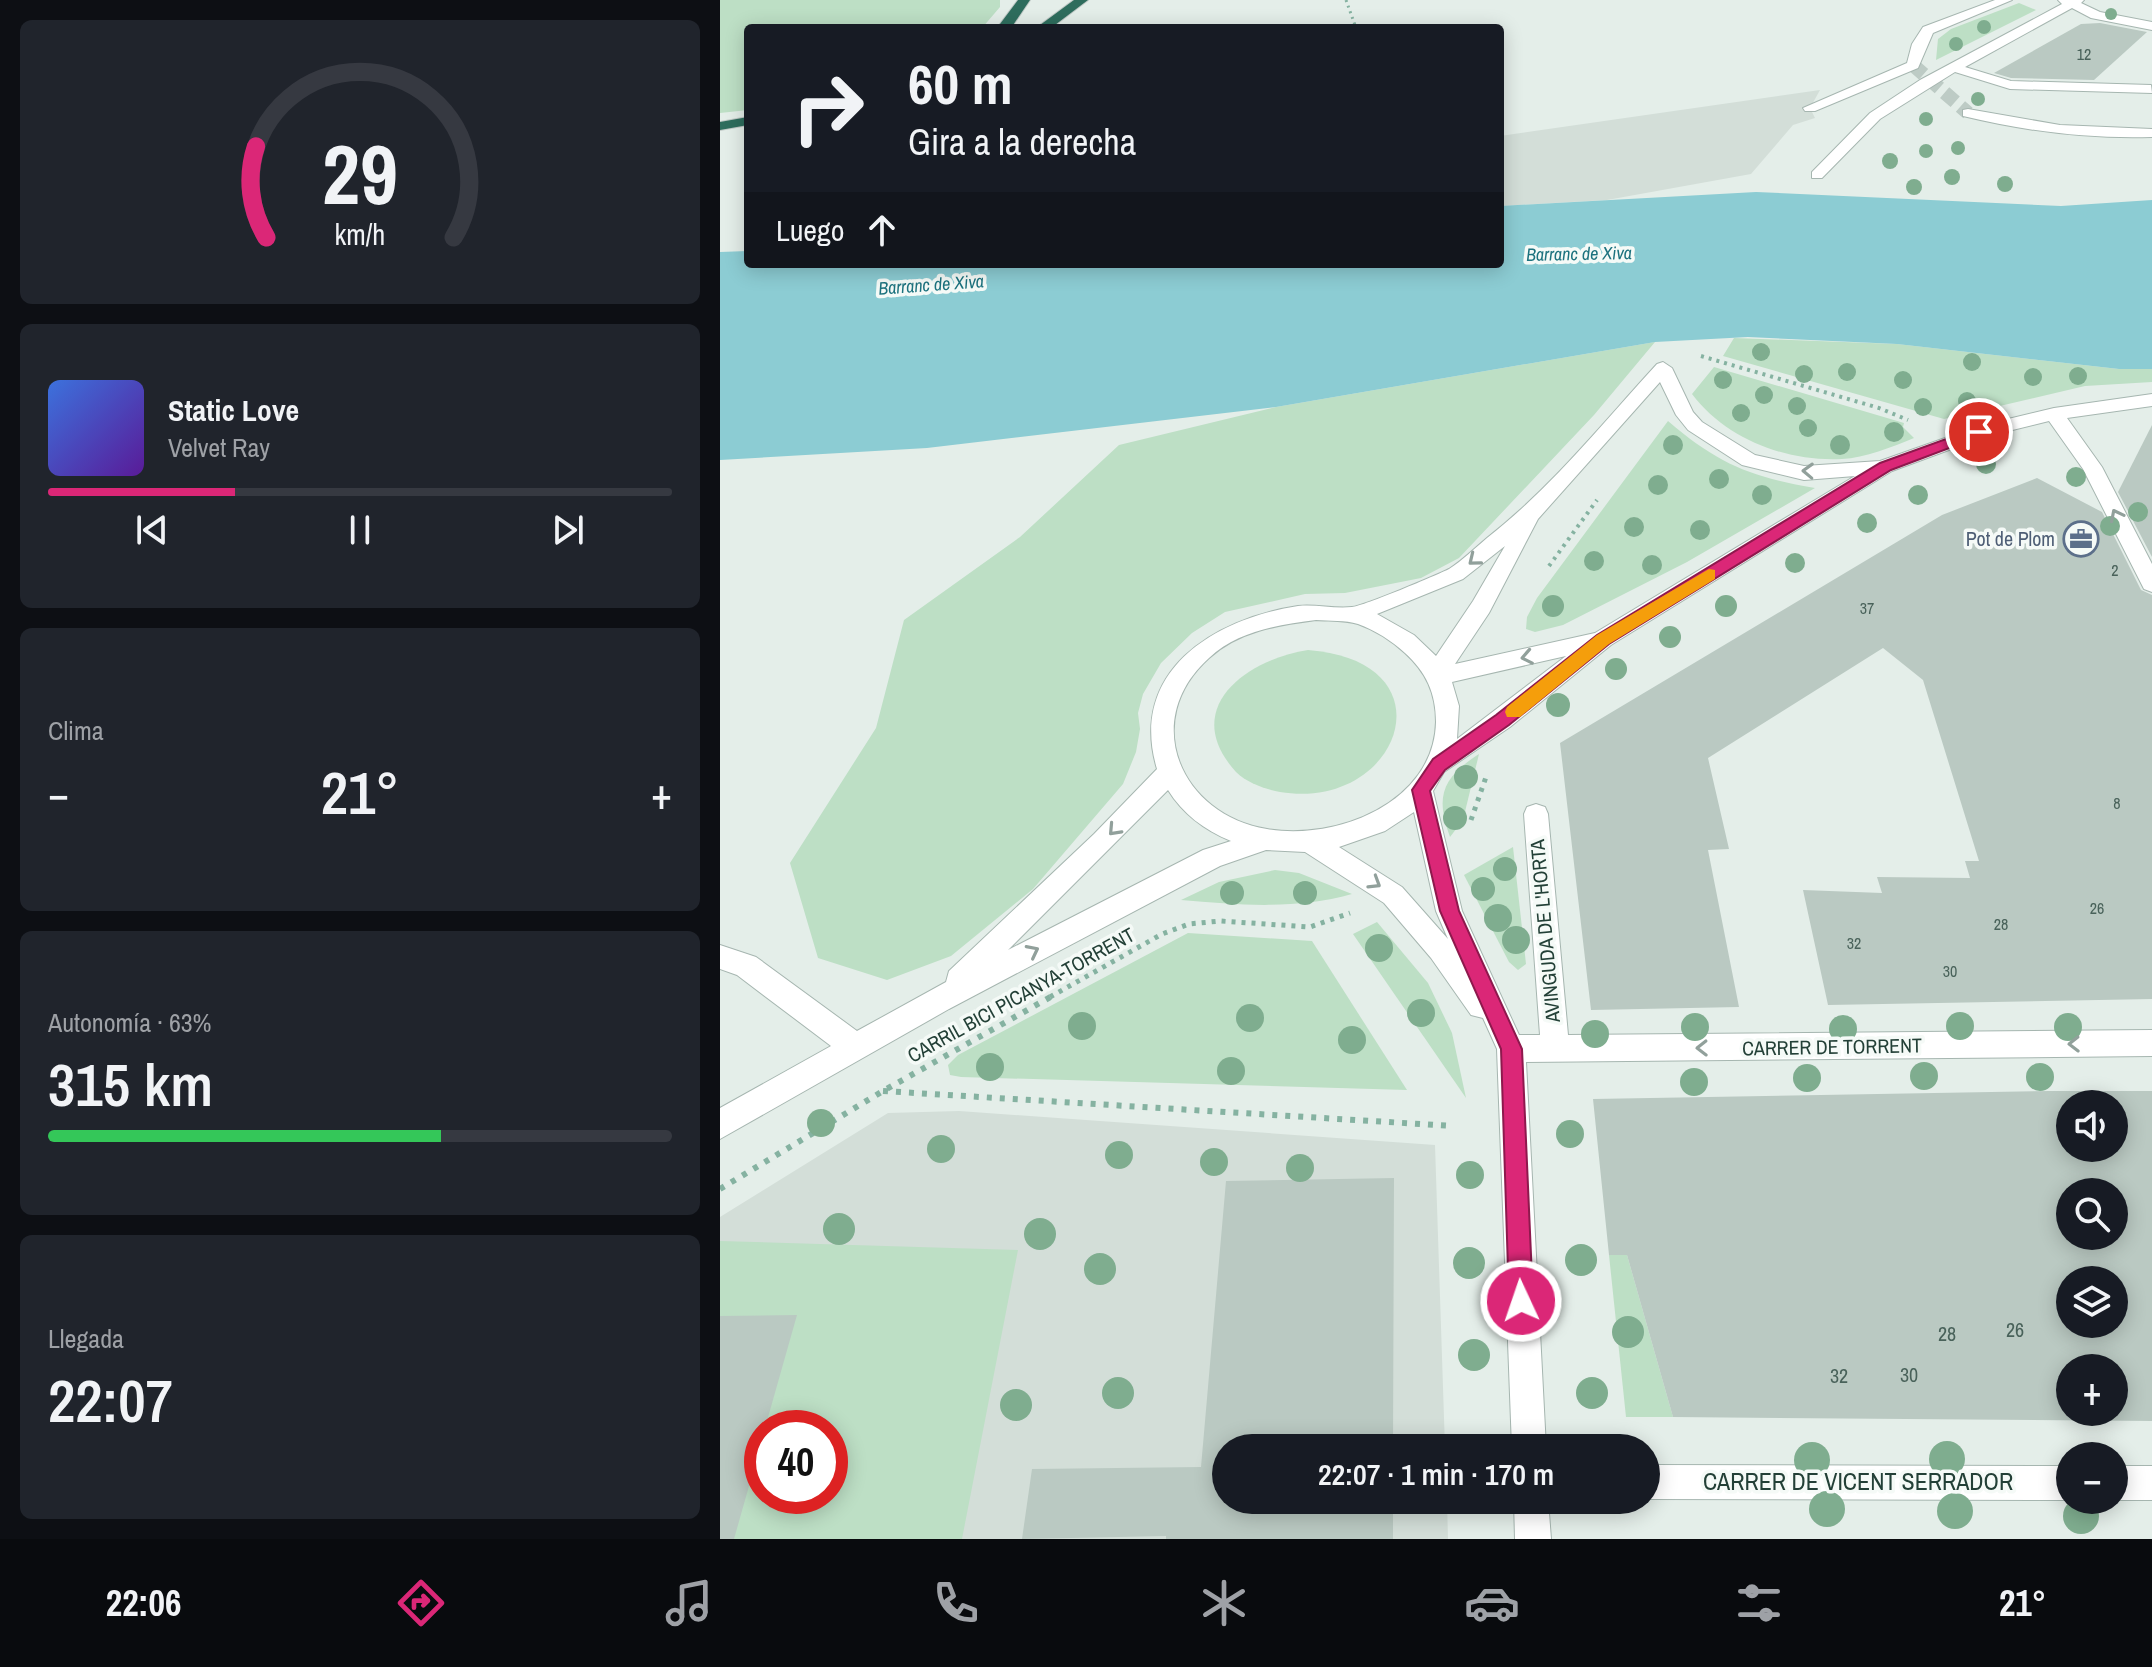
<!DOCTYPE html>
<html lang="es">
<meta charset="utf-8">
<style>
body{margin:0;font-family:"Archivo Narrow",sans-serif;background:#20242c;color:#f1f3f6;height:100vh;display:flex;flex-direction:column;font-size:30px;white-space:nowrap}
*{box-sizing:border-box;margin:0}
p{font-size:26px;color:#9ea1a6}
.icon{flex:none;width:44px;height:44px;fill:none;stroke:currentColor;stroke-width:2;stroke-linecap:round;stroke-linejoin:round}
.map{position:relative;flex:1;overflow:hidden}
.panel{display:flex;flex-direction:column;gap:20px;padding:20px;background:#0d0f14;width:720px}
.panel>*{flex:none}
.guide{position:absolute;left:24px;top:24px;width:760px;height:244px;border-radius:8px;box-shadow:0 4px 20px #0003;background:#171b24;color:#f1f3f6;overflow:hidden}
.buttons{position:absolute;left:1336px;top:1090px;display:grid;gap:16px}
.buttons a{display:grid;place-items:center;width:72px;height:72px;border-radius:50%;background:#171b24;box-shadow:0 4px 20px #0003;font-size:40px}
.speed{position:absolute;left:24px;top:1410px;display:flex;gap:16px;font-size:40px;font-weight:700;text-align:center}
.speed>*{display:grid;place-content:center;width:104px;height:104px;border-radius:50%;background:#171b24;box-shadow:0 4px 20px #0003;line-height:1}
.speed .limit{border:12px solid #d22;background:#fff;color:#111}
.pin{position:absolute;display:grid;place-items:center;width:68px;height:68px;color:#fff;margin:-34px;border:4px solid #fff;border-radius:50%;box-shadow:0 2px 8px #0007}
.me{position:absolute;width:88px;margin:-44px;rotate:357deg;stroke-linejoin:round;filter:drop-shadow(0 0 6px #0008)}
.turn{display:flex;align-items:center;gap:28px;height:168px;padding:0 32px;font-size:36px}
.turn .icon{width:104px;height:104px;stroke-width:2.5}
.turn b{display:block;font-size:56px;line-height:68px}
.then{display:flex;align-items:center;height:76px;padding:0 32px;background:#0003;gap:16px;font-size:30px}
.big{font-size:60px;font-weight:600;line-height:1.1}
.panel .card{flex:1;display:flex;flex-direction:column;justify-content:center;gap:12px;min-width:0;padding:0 28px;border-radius:12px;background:#20242c}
.panel .dial{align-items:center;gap:0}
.dial svg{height:208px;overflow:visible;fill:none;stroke:#363941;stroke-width:7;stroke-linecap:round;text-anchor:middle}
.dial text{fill:#f1f3f6;stroke:none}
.song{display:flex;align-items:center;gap:24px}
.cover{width:96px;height:96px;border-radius:12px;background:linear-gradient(135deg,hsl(220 70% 55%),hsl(270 70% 35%))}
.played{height:8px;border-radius:4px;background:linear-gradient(90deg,#db2777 30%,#363941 30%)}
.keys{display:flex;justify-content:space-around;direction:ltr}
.heat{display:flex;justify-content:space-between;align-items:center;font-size:44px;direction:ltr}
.charge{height:12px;border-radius:6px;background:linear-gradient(90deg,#34c759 63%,#363941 0)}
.trip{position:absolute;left:492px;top:1434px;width:448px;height:80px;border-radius:40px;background:#171b24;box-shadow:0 4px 20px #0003;font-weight:600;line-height:80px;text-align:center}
.tab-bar{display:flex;height:128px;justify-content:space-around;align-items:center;background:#090b0e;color:#9ea1a6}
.tab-bar .icon{width:56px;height:56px}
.tab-bar .on{color:#db2777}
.tab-bar b{font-size:36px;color:#f1f3f6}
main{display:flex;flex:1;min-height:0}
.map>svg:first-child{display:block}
.built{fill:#d3ded8;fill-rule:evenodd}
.green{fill:#bddfc5;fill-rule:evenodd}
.water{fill:#8cccd3}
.building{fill:#bac9c2;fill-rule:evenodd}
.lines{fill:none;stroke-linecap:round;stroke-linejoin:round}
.minor-tunnel{stroke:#bdcbc5;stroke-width:14;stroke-dasharray:14 7;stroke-linecap:butt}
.minor-casing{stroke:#a6b6b0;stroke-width:2}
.highway-casing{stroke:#c1cac7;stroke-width:2}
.path-far3{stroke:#85b2a1;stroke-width:3;stroke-dasharray:2 4;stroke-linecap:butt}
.path-far2{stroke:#85b2a1;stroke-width:4;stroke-dasharray:3 5;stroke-linecap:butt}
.path-far1{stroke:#85b2a1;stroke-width:5;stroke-dasharray:4 6;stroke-linecap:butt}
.path{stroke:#85b2a1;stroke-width:6;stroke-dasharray:5 8;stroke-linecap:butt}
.minor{fill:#fff;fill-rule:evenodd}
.highway{fill:#2e6d5d;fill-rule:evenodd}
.tree{fill:#7fad8f}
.oneway{stroke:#91a09b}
.route{fill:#db2777;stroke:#8e194d;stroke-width:2}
.slow{fill:#f59e0b}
.labels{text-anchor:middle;stroke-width:7;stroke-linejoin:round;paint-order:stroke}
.number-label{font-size:16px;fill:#49625a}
.far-water-label{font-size:18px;font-style:italic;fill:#1c727e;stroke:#f5faf7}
.service-label{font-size:20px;fill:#4e5e75;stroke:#f5faf7;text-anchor:end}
.street-label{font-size:20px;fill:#234037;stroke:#f5faf7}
.near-number-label{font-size:20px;fill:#49625a}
.near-street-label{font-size:24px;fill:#234037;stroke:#f5faf7}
</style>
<main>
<section class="panel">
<div class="card dial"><svg viewBox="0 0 100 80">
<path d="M14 69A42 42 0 1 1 86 69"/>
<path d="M14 69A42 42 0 0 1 10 34" stroke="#db2777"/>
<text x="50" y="56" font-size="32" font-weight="700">29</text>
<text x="50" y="72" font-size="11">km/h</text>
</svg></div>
<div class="card">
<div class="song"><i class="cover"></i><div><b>Static Love</b><p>Velvet Ray</p></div></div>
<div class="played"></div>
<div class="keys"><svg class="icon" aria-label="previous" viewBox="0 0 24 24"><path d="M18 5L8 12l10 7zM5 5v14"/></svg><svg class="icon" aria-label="pause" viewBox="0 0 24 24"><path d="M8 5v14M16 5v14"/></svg><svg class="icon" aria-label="next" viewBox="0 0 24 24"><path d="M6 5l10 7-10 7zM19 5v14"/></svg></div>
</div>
<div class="card"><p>Clima</p>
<div class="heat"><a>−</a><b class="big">21°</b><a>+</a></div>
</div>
<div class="card"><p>Autonomía · 63%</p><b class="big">315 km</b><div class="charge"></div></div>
<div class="card"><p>Llegada</p><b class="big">22:07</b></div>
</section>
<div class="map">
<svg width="1432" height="1539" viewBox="0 0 1432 1539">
<rect width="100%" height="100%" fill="#e4eee9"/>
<g class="built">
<path d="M1100,90L1090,108L1095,118L1073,125L1031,174L887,200L780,206V136Z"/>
<path d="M239,1111L715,1145L725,1448H506V1500H727L728,1539H0V1217L168,1113ZM42,1428H110V1496H42Z"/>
</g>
<g class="green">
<path d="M0,0H280V7L262,28H28V110L0,113Z"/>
<path d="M1299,3L1316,10L1216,60L1218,39L1231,29Z"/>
<path d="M1014,338L1177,344L1399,369H1432V382L1365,386L1224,419L1003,356Z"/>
<path d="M935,342L874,415L739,558L701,578L625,593L585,594L505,612L472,633L441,663L423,694L418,713L420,729L416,752L403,784L313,889L231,956L167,980L98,958L70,863L156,728L184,620L300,537L399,445L556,407Z"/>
<path d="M994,367L1184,423L1183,427L1194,438C1172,447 1145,458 1122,459C1066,462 1006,439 972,394Z"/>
<path d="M948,421C998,464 1031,477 1095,488L967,562L843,625L815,632L806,629L807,617L817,598Z"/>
<path d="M588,650C735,661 680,812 560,792C545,789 527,783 516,772C459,709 525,660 588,650Z"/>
<path d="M759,754L743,820L730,837C715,796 722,778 759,754Z"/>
<path d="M793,847L806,964L798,970L789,962L744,875Z"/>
<path d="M555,870L579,873L632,894C575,910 519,905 461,900L499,882Z"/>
<path d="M657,922L708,983L732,1033L746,1098L633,934Z"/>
<path d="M468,933L592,941L687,1090L241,1077L230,1075L228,1065L238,1055Z"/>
<path d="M0,1241L298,1250L242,1539H0ZM42,1428H110V1496H42Z"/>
<path d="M889,1255H907L953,1417H906Z"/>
</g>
<path class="water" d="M1036,192L1341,206L1432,200V369H1399L1177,344L1028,337L935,342L556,407L207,448L0,460V252L28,251V264H780V206Z"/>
<g class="building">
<path d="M1380,23L1427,32L1374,80L1291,78L1274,73L1361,24Z"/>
<path d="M1432,425V557L1398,492Z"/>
<path d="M1317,478L1382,512L1421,590L1432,595V999L1108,1005L1083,890L1162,893L1157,877L1250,878L1245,861H1259L1203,680L1163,648L988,758L1009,849L988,850L1019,1007L871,1010L840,743L1222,515Z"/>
<path d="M1330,1091H1432V1421L953,1417L907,1255H889L873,1099ZM1350,1104H1394V1148H1350ZM1350,1192H1394V1236H1350ZM1350,1280H1394V1324H1350ZM1350,1368H1394V1412H1350Z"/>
<path d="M674,1178L673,1448H506V1500H673V1539H446V1536L302,1539L312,1469L481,1467L506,1181Z"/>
<path d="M77,1315L45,1428H42V1440L14,1539H0V1316Z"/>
</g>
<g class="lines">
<path class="minor-tunnel" d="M1193,65L1248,113"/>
<defs>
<g id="minor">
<path d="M1275,0H1292L1213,33L1198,68L1095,111H1085L1083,108L1187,63L1192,44L1203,27Z"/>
<path d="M1338,0H1364L1361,3L1380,12L1432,22V30L1371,18L1352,8L1245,67L1291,81L1431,85L1432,93L1290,89L1235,72L1160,119L1102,178H1092V172L1150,113L1200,80L1342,4Z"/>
<path d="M1248,109L1340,125L1432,129V137C1368,139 1305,131 1243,116V110Z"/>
<path d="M943,362L952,368L973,412L982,422L1035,455L1084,466L1160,461L1259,426L1334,408L1432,394V406L1347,418L1382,467L1432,564V592L1424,589L1363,469L1329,421L1264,437L1172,471L891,645L790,727L724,772L713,791L742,911L799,1035H820L804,814L807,807L816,804L825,807L828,814L848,1035L1432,1030V1056L806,1062L826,1448H792L777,1049L763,1018L751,1015L711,958L664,903L585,852L546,850L500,866L229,1009L0,1139V1108L111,1046L17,975L0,969V945L36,957L137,1031L226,982L229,971L374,834L437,769C408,672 493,619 578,606C596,604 614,609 632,607C644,606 717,575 729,569C742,561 755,548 767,538C831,488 882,424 937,364ZM940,382L956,415L968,430L1022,465L1084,480L1135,476L875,633L735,664L769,613L818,519ZM785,546L753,601L716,656L694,635L657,614L743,579ZM596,620C610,621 625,620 638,624C655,630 672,641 685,653C706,672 716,693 716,722C714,803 616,841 547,829C461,815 419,721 489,658C518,631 558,625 596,620ZM846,656L737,739L739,706L732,682ZM448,790C463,814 484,830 511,841L483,850L288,950ZM694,812L716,911L728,939L682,887L619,847L665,831Z"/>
<path d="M926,1465L1350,1466L1351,1500L926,1499Z"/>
<path d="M1394,1466H1432V1500H1393Z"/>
<path d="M794,1500H828L831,1539H795Z"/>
</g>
<g id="highway">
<path d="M298,0H310L291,28H277Z"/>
<path d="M354,0H368L331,28H316Z"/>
<path d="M28,117V125L0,130V122Z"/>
</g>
</defs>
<use href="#minor" class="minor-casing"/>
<use href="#highway" class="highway-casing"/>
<path class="path-far3" d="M626,0L636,28"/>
<g class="path-far2">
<path d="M981,356L1159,408L1188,420"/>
<path d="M829,566L877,500"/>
</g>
<g class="path-far1">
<path d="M751,820L766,777"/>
<path d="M330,997L442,934L469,924L500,921L590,927L630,913"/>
</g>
<g class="path">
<path d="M163,1091L733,1126"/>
<path d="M0,1189L163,1091L334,995"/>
</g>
<use href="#minor" class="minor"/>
<use href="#highway" class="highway"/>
</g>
<g class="tree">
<circle cx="1391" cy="14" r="6"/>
<circle cx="1264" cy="27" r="7"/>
<circle cx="1236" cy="44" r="7"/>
<circle cx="1258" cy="99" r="7"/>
<circle cx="1206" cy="119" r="7"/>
<circle cx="1238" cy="148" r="7"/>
<circle cx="1206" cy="151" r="7"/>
<circle cx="1170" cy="161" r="8"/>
<circle cx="1232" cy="177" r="8"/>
<circle cx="1285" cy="184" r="8"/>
<circle cx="1194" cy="187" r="8"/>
<circle cx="1041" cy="352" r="9"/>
<circle cx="1252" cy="362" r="9"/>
<circle cx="1127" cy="372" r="9"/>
<circle cx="1084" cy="374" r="9"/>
<circle cx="1358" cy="376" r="9"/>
<circle cx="1313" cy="377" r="9"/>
<circle cx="1003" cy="380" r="9"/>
<circle cx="1183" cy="380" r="9"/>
<circle cx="1044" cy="395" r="9"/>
<circle cx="1247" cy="401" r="9"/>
<circle cx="1077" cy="406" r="9"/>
<circle cx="1203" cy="407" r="9"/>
<circle cx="1021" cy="413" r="9"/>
<circle cx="1088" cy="428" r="9"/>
<circle cx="1174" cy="432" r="10"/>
<circle cx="953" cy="445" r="10"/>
<circle cx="1120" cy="445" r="10"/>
<circle cx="1266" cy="464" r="10"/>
<circle cx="1356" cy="477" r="10"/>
<circle cx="999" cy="479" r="10"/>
<circle cx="938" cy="485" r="10"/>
<circle cx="1042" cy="495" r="10"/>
<circle cx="1198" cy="495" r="10"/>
<circle cx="1418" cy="512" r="10"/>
<circle cx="1147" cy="523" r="10"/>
<circle cx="1390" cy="526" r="10"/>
<circle cx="914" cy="527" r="10"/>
<circle cx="980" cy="530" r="10"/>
<circle cx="874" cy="561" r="10"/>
<circle cx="1075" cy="563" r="10"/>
<circle cx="932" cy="565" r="10"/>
<circle cx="833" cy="606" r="11"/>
<circle cx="1006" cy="606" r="11"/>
<circle cx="950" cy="637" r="11"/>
<circle cx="896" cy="669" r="11"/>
<circle cx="838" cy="705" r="12"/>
<circle cx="746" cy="777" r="12"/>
<circle cx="735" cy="818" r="12"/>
<circle cx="785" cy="869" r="12"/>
<circle cx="763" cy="889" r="12"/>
<circle cx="512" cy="893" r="12"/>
<circle cx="585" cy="893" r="12"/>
<circle cx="778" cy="918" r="14"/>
<circle cx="796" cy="940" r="14"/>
<circle cx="659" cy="948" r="14"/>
<circle cx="701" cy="1013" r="14"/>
<circle cx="530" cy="1018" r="14"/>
<circle cx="362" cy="1026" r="14"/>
<circle cx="1240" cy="1026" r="14"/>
<circle cx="975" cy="1027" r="14"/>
<circle cx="1348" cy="1027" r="14"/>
<circle cx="1123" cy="1029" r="14"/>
<circle cx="875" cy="1034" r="14"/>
<circle cx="632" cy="1040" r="14"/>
<circle cx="270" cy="1067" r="14"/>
<circle cx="511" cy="1071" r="14"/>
<circle cx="1204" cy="1076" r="14"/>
<circle cx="1320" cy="1077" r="14"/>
<circle cx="1087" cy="1078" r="14"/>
<circle cx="974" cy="1082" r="14"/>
<circle cx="101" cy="1123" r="14"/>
<circle cx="850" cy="1134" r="14"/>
<circle cx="221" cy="1149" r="14"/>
<circle cx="399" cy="1155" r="14"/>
<circle cx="494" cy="1162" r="14"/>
<circle cx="580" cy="1168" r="14"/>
<circle cx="750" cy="1175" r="14"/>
<circle cx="119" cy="1229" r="16"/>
<circle cx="320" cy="1234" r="16"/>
<circle cx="861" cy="1260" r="16"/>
<circle cx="749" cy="1263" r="16"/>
<circle cx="380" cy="1269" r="16"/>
<circle cx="908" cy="1332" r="16"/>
<circle cx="754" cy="1355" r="16"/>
<circle cx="398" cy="1393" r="16"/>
<circle cx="872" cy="1393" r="16"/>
<circle cx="296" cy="1405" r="16"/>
<circle cx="1227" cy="1459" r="18"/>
<circle cx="1092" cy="1460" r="18"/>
<circle cx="1107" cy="1509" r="18"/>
<circle cx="1235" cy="1511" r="18"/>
<circle cx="1361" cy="1516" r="18"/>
</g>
<defs><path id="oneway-chevron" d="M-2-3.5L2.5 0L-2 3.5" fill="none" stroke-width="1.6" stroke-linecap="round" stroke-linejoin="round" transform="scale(2)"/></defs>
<g class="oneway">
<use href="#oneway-chevron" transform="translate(1088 471) rotate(-178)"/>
<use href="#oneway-chevron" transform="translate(1396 515) rotate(-117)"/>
<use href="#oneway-chevron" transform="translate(754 560) rotate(141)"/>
<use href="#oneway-chevron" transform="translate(807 657) rotate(169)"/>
<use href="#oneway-chevron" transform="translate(394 830) rotate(133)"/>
<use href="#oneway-chevron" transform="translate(655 883) rotate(32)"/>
<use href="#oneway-chevron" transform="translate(313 951) rotate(-27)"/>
<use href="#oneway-chevron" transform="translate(1354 1044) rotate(179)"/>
<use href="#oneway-chevron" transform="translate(982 1048) rotate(179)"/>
</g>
<path class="route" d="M1259,427L1267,432L1264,435L1171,470L889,644L789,725L725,770L710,791L739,911L802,1049L813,1301L810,1309L801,1313L793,1309L789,1301L781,1049L720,911L692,790L713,759L776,715L877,635L1160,463Z"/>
<path class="slow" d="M989,569L995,570V579L889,644L800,717H787L785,712L787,707L877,635Z"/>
<defs>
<symbol id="office-ring" viewBox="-11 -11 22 22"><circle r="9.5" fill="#f5faf7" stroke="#5c6f8a" stroke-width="1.5"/><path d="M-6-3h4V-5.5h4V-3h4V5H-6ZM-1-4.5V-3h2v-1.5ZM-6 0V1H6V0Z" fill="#5c6f8a"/></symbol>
</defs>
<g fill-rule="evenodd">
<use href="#office-ring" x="1341" y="519" width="40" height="40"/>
</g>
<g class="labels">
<g class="number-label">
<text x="1364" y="60">12</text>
<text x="1395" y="576">2</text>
<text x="1147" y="614">37</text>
<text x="1397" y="809">8</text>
<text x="1377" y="914">26</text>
<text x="1281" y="930">28</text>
<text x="1134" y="949">32</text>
<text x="1230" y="977">30</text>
</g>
<g class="far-water-label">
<text transform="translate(859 254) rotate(-1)" y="6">Barranc de Xiva</text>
<text transform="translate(211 285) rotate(-4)" y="6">Barranc de Xiva</text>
</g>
<g class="service-label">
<text x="1335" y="546">Pot de Plom</text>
</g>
<g class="street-label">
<text transform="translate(825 931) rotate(-95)" y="7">AVINGUDA DE L'HORTA</text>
<text transform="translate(301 995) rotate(-29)" y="7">CARRIL BICI PICANYA-TORRENT</text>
<text transform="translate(1112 1047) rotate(-1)" y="7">CARRER DE TORRENT</text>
</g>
<g class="near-number-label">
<text x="1295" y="1337">26</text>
<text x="1227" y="1341">28</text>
<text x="1189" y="1382">30</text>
<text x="1119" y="1383">32</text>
</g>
<g class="near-street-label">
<text x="1138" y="1490">CARRER DE VICENT SERRADOR</text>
</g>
</g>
</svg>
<div class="buttons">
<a><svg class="icon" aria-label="sound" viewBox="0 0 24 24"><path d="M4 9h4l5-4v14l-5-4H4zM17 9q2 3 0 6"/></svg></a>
<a><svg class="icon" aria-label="search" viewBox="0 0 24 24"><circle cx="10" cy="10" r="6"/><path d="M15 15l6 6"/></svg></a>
<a><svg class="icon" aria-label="layers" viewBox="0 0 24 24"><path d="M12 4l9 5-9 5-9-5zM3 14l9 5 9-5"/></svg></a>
<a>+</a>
<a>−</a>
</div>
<div class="speed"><div class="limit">40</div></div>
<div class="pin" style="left:1259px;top:432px;background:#d93025"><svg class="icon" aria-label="arrive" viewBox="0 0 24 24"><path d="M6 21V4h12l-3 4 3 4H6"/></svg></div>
<svg class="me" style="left:801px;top:1301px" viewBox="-20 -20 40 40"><circle r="17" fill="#db2777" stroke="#fff" stroke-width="3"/><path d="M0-11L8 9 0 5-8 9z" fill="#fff"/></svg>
<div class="trip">22:07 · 1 min · 170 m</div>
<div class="guide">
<div class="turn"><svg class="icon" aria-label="right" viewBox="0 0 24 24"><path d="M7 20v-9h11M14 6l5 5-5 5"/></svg><div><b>60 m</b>Gira a la derecha</div></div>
<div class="then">Luego<svg class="icon" aria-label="ahead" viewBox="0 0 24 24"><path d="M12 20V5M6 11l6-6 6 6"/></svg></div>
</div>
</div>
</main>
<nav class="tab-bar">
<b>22:06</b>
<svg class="icon on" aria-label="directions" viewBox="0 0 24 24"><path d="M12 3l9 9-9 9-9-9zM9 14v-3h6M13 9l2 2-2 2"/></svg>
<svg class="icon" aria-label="music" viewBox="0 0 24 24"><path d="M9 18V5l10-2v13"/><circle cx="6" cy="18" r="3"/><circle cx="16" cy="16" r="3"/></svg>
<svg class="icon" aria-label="phone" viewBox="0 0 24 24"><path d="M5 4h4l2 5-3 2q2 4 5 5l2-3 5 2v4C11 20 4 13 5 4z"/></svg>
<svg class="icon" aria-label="climate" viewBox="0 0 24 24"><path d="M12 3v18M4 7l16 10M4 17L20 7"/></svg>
<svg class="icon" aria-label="car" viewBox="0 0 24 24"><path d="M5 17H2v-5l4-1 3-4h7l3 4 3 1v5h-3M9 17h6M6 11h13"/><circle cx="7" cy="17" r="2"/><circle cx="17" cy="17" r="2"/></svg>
<svg class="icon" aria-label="filters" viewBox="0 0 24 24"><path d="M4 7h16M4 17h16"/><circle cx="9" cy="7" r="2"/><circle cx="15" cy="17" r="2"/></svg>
<b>21°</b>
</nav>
